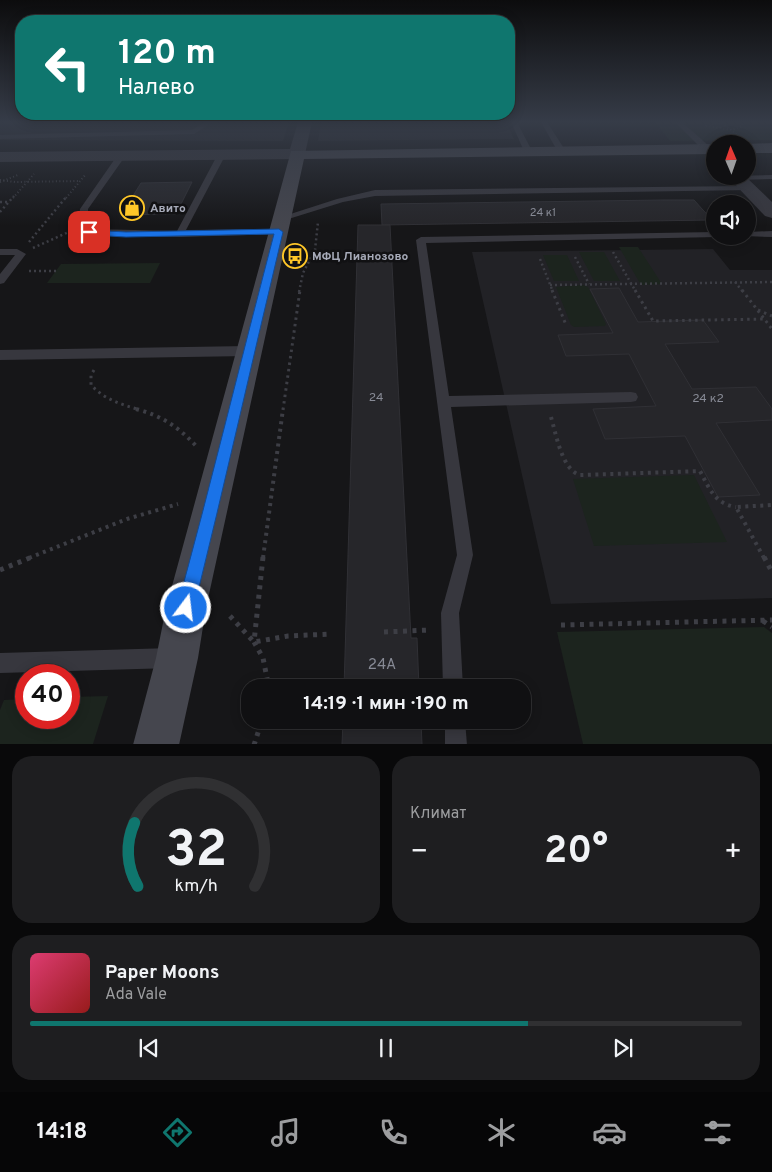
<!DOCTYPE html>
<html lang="ru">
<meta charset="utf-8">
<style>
body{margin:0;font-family:Overpass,sans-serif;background:#1e1e20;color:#f1f3f6;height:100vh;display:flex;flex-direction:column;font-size:19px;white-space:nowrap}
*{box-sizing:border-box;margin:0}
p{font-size:16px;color:#9c9d9f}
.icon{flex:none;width:28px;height:28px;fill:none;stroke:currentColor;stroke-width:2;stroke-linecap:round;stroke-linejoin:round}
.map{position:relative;height:744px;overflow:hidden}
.side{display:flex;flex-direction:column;gap:12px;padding:12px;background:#09090a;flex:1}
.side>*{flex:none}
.guide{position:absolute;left:15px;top:15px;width:500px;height:105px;border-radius:20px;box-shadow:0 2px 12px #0003,0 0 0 1px #303032;background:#0f766e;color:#fff;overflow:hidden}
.needle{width:32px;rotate:358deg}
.controls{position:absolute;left:706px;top:135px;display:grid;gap:10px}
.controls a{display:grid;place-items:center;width:50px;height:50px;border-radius:50%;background:#101012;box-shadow:0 2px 12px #0003,0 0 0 1px #303032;font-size:25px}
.speed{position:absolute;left:15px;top:664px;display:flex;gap:10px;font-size:25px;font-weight:700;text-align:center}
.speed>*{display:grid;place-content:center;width:65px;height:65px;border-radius:50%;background:#101012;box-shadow:0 2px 12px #0003,0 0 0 1px #303032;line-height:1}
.speed .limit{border:8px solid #d22;background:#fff;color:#111}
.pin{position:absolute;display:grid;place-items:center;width:42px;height:42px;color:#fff;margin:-21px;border-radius:10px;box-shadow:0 2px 8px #0006}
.me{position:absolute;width:55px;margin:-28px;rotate:15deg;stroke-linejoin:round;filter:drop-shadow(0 0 4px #0008)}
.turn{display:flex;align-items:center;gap:18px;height:105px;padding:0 20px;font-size:22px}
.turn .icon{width:65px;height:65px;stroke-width:2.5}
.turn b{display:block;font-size:35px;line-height:42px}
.big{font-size:38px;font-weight:700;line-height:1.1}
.side .widget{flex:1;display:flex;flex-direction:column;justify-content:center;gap:8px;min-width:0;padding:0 18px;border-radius:20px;background:#1e1e20}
.side .dial{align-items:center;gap:0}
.dial svg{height:130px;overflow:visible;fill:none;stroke:#303032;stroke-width:7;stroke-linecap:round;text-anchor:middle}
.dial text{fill:#f1f3f6;stroke:none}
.song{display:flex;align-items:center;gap:15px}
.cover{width:60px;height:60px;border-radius:8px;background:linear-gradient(135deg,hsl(340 70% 55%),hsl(0 70% 35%))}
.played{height:5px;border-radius:2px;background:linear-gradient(90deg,#0f766e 70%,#303032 70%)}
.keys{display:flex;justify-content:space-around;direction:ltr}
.heat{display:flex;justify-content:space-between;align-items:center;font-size:28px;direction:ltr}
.side .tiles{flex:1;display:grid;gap:12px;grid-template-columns:1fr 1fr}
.widget:last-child{grid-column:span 2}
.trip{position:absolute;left:241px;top:679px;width:290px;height:50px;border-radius:20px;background:#101012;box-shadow:0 2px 12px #0003,0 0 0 1px #303032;font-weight:700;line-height:50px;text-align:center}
.dock{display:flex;height:80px;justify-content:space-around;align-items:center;background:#060607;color:#9c9d9f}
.dock .icon{width:35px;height:35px}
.dock .current{color:#0f766e}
.dock b{font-size:22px;color:#f1f3f6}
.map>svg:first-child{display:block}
.built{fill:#222226}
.green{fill:#1c241e}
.building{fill:#26262a;stroke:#303035}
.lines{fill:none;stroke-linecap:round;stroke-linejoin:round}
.path-far4{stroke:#3d3e45;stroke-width:2;stroke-dasharray:1 2.5;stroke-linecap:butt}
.path-far3{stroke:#3d3e45;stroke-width:2.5;stroke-dasharray:2 3;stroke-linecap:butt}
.path-far2{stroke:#3d3e45;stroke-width:3;stroke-dasharray:2.5 4;stroke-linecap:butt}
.path-far1{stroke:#3d3e45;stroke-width:4;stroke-dasharray:3 4.5;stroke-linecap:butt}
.path{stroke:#3d3e45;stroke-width:5;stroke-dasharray:4 5.5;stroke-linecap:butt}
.lane{fill:#37373e;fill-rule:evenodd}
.street{fill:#37373e;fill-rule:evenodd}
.secondary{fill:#45464e;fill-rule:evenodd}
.route{fill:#1a73e8;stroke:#114b97}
.labels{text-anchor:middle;stroke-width:5;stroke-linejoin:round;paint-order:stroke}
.far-number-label{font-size:11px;fill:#878a95}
.far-poi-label{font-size:12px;font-weight:bold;fill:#a7abb9;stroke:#111113;text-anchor:start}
.number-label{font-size:12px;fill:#878a95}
.near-number-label{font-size:15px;fill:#878a95}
</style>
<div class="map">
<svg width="772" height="745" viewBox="0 0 772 745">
<rect width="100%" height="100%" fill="#161618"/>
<g class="built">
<path d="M0,122H289L283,141L0,140Z"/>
<path d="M321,122H506L514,139L318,141Z"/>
<path d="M713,249L730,270H772V598L551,604L472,252Z"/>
</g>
<g class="green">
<path d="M655,122H772V140L670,141Z"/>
<path d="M619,247H638L662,284L641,285Z"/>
<path d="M579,252H604L620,281H594Z"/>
<path d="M543,255H567L579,281H554Z"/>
<path d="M160,263L150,283H47L61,264Z"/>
<path d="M583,285L588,287L606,324L605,326L574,327L571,325L556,287Z"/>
<path d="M694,475L727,542L594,546L573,479Z"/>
<path d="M764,627L772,633V744H583L557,632Z"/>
<path d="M108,696L93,744H0V710L4,700L26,699V718H69V697Z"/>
</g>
<g class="building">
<path d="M192,182L176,214L121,215L141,183Z"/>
<path d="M663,200H694L712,220L382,225L381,204Z"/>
<path d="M358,225H390L411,638H417L419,688H344Z"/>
<path d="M619,288L638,322L703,320L719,342L665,344L692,389L756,387L772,409V420L716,423L760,495L718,497L685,436L605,439L593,409L656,406L629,354L566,356L558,335L613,333L590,289Z"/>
<path d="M343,720H421L422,745H342Z"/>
</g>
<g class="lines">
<g class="path-far4">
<path d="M722,123L739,136"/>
<path d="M705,125L722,123"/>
<path d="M706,126L732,130L742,126L743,122"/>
<path d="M0,180L15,182L79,181"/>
<path d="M0,182L18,175"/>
<path d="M13,198L34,174"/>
<path d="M66,198L86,174"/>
</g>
<g class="path-far3">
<path d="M0,202H9"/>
<path d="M0,212L14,196"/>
<path d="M29,242L67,196"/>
<path d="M33,248L71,231"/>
<path d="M613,252L636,292"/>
<path d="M575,257L589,284"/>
<path d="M540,259L553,292"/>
<path d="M29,271H56"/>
<path d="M735,282L743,292"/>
<path d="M550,285L772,282"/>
<path d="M299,292L303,273L315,250L318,222"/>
</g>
<g class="path-far2">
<path d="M552,290L566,325"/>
<path d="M635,290L653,321L764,319"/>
<path d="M742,290L772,329"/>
<path d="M758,310L772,316"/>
<path d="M94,370L91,375V385C105,400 121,404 140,410"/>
<path d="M283,410L300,290"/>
</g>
<g class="path-far1">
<path d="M136,409C160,415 179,427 196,446"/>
<path d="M551,417C556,434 562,470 580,475L700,471C709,488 715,504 736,507"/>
<path d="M29,558L127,519L178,504"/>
<path d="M263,558L283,409"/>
<path d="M764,558L736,507L772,505"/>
</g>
<g class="path">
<path d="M263,557L254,642L263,658L269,688"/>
<path d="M764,557L772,572"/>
<path d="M0,570L32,557"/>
<path d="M230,616L254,642L288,636L332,634"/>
<path d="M763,621L772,627"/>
<path d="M561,625L772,620"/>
<path d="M384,632L430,630"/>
<path d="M254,745L262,720"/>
</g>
<g class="lane">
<path d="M205,122H213L194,134L0,139V135L192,130Z"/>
<path d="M511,122H517L532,151L531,153L524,151Z"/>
<path d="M541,122H547L565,150L564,152H558Z"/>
<path d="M675,122H682L710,147V151H704Z"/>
<path d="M219,152L226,154L186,230L279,229L282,230V234L180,237L89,235L86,234L78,222L80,209L119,153H122L126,155L88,209V222L92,229L177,231Z"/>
<path d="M772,175V179L736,180L732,178L733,176Z"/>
<path d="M747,186L751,188L750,190L375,196L343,202L282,221L278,218L337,199L375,190Z"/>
<path d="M772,231V237L744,236H748V232Z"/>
<path d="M715,232V236L718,237L426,243L449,396L631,392L636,393L638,397L636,401L631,402L451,407L473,555L459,613L463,688H443L441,613L457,555L416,240L421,237Z"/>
<path d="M0,249H17L26,254L4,283L0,284V274L15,255H0Z"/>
<path d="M248,346L252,348L254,351L252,354L248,356L0,360V350Z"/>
<path d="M172,648L179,651L182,658L179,665L172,668L0,673V653Z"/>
<path d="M445,720H465L467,745H445Z"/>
</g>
<g class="street">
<path d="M298,122H312L305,154L303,157L297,159L0,162V152L290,149Z"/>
<path d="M727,176H745L772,202V218L765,216Z"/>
</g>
<g class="secondary">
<path d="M772,143V153H748V144H746Z"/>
<path d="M715,144V154L304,159L206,608L198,658L179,745H133L156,658L166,608L291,151Z"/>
</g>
</g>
<linearGradient id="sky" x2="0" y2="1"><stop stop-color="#0c0c0d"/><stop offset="0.54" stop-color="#363c48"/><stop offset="1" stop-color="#363c48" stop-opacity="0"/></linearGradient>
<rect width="772" height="226" fill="url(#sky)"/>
<path class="route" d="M279,229L283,232C253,357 225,483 194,608L191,614L186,616L180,614L177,608C211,484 241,359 274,234L126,237L89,235L84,232L89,230L126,232Z"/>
<defs>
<symbol id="shop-ring" viewBox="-11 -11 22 22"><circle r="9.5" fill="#111113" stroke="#ffc728" stroke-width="1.5"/><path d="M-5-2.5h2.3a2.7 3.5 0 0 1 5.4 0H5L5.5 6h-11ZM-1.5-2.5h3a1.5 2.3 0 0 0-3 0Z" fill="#ffc728"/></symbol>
<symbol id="bus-ring" viewBox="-11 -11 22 22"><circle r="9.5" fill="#111113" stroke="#ffc728" stroke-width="1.5"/><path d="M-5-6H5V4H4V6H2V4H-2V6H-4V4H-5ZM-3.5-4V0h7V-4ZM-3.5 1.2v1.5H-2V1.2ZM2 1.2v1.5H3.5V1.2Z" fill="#ffc728"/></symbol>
</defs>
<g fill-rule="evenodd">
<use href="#shop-ring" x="118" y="194" width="28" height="28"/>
<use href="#bus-ring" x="281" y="242" width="28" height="28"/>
</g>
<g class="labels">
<g class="far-number-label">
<text x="543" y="216">24 к1</text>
</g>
<g class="far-poi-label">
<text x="150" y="212">Авито</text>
<text x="312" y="260">МФЦ Лианозово</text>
</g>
<g class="number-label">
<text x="376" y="401">24</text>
<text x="708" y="402">24 к2</text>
</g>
<g class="near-number-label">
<text x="382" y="669">24А</text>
</g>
</g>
</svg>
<div class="controls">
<a><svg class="needle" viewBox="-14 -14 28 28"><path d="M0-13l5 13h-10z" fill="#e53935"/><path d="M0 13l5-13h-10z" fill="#9c9d9f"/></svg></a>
<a><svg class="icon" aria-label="sound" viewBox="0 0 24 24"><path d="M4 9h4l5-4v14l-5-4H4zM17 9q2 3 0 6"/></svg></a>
</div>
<div class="speed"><div class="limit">40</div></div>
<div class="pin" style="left:89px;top:232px;background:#d93025"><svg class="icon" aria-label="arrive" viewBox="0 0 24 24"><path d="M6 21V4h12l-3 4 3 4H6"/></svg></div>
<svg class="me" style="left:186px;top:608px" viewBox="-20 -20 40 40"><circle r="17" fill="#1a73e8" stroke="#fff" stroke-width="3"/><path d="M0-11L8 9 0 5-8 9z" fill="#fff"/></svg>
<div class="trip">14:19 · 1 мин · 190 m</div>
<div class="guide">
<div class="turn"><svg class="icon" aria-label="left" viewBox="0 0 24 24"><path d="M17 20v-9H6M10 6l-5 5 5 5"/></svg><div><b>120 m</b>Налево</div></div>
</div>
</div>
<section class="side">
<div class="tiles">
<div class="widget dial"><svg viewBox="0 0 100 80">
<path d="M14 69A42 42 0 1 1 86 69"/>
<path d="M14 69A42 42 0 0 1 12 30" stroke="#0f766e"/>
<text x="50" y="56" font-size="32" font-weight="700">32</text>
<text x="50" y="72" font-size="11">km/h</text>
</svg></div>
<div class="widget"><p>Климат</p>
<div class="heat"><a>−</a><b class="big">20°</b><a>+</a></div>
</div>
<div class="widget">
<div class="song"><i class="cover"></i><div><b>Paper Moons</b><p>Ada Vale</p></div></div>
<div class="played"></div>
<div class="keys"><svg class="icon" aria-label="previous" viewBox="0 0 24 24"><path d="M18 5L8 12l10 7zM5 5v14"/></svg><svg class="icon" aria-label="pause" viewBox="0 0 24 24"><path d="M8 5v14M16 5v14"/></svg><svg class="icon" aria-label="next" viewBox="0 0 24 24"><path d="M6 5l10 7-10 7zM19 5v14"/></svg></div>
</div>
</div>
</section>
<nav class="dock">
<b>14:18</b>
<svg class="icon current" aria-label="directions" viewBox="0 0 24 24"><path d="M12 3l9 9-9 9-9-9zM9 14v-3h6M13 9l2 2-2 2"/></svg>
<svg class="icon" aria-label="music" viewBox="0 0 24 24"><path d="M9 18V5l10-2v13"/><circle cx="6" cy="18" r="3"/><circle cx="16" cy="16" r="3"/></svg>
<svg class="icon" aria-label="phone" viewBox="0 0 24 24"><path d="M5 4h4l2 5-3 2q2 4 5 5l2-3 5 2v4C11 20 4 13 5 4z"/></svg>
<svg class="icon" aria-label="climate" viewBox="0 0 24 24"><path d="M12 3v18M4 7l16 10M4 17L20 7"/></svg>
<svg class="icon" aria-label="car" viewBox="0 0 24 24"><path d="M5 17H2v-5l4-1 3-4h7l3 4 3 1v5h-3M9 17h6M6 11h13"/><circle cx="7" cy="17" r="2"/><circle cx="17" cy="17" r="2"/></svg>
<svg class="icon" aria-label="filters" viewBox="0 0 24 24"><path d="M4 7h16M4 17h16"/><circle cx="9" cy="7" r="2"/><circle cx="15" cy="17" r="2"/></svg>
</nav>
